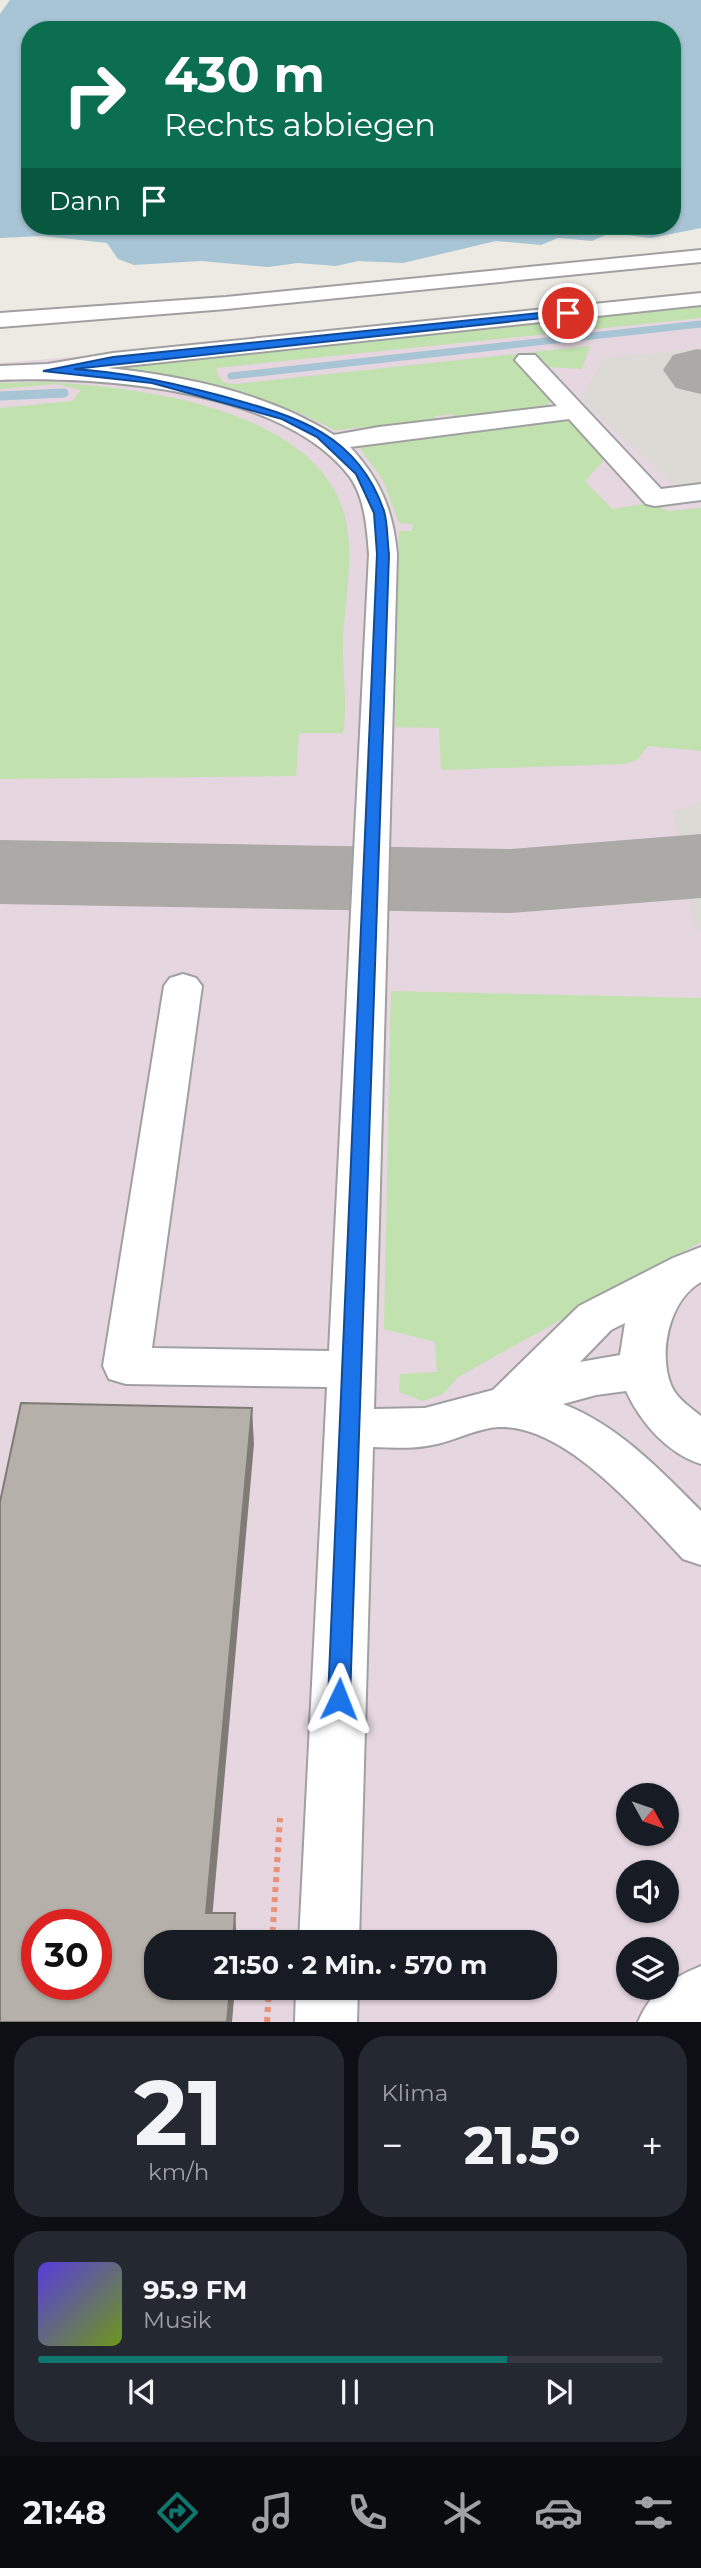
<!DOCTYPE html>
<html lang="de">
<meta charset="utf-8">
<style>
body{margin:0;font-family:Montserrat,sans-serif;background:#242831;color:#f1f3f6;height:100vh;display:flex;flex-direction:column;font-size:26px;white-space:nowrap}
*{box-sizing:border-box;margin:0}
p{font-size:23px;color:#9ea1a6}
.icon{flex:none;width:38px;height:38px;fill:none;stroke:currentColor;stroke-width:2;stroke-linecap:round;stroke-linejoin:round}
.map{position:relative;height:2022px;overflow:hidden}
.side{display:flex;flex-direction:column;gap:14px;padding:14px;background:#0d0f14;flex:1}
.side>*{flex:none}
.hud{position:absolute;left:21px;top:21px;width:660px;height:214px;border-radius:28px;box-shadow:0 2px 5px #0004;background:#0b6e4f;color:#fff;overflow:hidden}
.needle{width:46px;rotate:130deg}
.buttons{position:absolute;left:616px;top:1783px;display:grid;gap:14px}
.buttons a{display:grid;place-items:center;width:63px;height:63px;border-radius:50%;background:#171b24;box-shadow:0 2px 5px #0004;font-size:35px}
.speed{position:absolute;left:21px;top:1909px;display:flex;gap:14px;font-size:35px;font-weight:700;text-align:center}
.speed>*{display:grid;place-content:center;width:91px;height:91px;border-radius:50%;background:#171b24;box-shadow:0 2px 5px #0004;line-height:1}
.speed .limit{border:10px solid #d22;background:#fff;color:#111}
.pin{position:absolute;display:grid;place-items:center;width:60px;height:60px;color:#fff;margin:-30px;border:4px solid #fff;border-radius:50%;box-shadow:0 2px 7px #0007}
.me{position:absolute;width:77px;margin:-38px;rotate:2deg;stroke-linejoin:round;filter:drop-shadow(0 0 5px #0008)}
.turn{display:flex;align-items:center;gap:24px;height:147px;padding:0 28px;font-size:32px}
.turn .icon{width:91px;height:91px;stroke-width:2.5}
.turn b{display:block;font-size:49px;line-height:60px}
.then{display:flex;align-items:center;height:66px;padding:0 28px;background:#0003;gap:14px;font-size:26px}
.big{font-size:52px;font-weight:700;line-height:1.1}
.side .card{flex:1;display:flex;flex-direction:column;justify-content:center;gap:10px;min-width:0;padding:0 24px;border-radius:28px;background:#242831}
.side .dial{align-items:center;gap:0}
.dial b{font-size:91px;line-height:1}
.song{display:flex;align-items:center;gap:21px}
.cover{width:84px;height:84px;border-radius:10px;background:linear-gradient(135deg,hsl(250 70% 55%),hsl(80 70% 35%))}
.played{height:7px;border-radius:4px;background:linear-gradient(90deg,#0f766e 75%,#363941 75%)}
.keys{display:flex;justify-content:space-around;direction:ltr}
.heat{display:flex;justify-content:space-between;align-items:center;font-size:38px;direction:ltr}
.side .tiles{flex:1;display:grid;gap:14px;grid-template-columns:1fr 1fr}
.card:last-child{grid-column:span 2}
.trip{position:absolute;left:144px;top:1930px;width:413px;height:70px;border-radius:28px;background:#171b24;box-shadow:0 2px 5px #0004;font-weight:700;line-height:70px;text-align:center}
.tab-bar{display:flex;height:112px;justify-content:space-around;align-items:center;background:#090b0e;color:#9ea1a6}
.tab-bar .icon{width:49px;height:49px}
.tab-bar .active{color:#0f766e}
.tab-bar b{font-size:32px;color:#f1f3f6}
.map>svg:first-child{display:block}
.industrial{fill:#e5d6e0;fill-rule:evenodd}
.airport{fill:#dbdad5}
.grass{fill:#c1e1af}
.water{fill:#a8c5d5;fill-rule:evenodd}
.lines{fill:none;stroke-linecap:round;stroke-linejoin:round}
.stream-far1{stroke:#a8c5d5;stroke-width:7}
.stream{stroke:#a8c5d5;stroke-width:9}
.taxiway{fill:#abaaa6;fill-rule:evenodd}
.minor-casing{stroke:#a0a0a0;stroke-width:4}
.path{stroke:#e99278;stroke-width:6;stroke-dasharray:5 5;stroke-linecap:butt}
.minor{fill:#fff;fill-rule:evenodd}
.shaded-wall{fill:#7f7b76}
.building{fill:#b5b0a9;stroke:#7f7b76;stroke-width:2;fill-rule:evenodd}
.route{fill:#1a73e8;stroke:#114b97;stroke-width:2}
</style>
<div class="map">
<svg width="701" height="2022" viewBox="0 0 701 2022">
<rect width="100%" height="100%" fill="#eceae3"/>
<path class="industrial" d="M701,305V2022H0V363ZM628,1796H667V1834H628ZM628,1872H667V1911H628ZM37,1925H96V1984H37ZM156,1942H544V1988H156ZM628,1950H667V1988H628Z"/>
<g class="airport">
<path d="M701,348V486L678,488L581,399L604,358Z"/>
<path d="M701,802V932L695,928L673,812Z"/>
</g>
<g class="grass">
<path d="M701,303V318L216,368C220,381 222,384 236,384L590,346L582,369L548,367L539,358L517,361L552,399L546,407L456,419L452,414L435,416L434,421L335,430L302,414L226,390L178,378L96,366Z"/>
<path d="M48,382C145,388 326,409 347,526C353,563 345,602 343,638C342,670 348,702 343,733H299L296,776L0,779V408L72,401L81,390L56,384L0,389V383Z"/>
<path d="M561,419L575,425L605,459L585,481L612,509L651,503L668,511L701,508V751L648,746L637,760L624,764L441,770L439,728L395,727L399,531H412L413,524L399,523L383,480L359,447L362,444Z"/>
<path d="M391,991L701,998V1242L458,1377L443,1394L422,1401L399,1392L400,1374L437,1372L435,1342L384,1329Z"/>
</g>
<path class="water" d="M10,0H701V228L651,238L610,233L592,241L558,238L541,245L496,241L403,263L358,261L336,266L298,263L268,267L201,261L134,265L118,259L107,243L43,236L0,238V14ZM30,30H672V226H30Z"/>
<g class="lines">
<path class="stream-far1" d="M231,376L701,324"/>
<path class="stream" d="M0,396L64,393"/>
<g class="taxiway">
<path d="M698,349L701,350V394L676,388L663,370L673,355Z"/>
<path d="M701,834V898L511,913L0,904V840L511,849Z"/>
</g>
<defs>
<g id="minor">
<path d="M701,250V262L226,309L0,327V313L226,297Z"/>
<path d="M701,293V305L107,368C185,376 267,393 334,435L379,427L557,406L515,360L519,355H535L661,489L701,484V500L655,506L646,504L569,419L350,447C380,479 393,510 397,554L374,1409L425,1408L493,1390L579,1306L673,1258L701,1247V1282C669,1300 658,1353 671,1385C676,1398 691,1408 701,1416V1464C667,1453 641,1423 626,1391L596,1395L563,1404C618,1425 661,1471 701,1511V1565L683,1559C640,1514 567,1425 499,1427C478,1428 458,1439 437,1444C416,1449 394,1448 373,1447L359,1942H299L327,1387L126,1384L109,1379L103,1366L164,986L170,978L183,974L196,978L202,986L152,1348L329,1351L369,554C367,529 365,498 350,477C284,389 101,376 0,380V366L48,364L113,353ZM625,1323L620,1355L580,1362L611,1330Z"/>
<path d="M701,1966V2022H638C651,1991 670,1979 701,1966Z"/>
<path d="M296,1988H358L357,2022H295Z"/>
</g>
</defs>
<use href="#minor" class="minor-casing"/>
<g class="path">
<path d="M272,1942L280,1818"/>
<path d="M267,2022L269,1988"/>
</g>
<use href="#minor" class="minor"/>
</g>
<g class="shaded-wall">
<path d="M252,1408L254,1444L210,1942L206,1913Z"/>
<path d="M235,1913L237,1942H233Z"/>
<path d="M230,1988H235L232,2022H227Z"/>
</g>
<path class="building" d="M21,1403L252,1408L206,1913H235L233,1942H156V1988H230L227,2022H0V1502ZM37,1925H96V1984H37Z"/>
<path class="route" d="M568,310L571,315L74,369C125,372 172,383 222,396C294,416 357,432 384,511C388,524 387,541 389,554L350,1699L347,1706L339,1709L331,1706L328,1699L377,554L374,513L356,474L317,437L282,419L152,383L43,371L113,357Z"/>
</svg>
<div class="buttons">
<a><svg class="needle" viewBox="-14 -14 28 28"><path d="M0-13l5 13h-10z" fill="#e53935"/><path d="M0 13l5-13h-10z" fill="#9ea1a6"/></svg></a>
<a><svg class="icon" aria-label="sound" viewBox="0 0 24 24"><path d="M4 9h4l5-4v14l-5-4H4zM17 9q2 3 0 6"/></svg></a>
<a><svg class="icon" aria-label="layers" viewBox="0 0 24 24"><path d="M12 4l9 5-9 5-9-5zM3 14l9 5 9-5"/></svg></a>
</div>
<div class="speed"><div class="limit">30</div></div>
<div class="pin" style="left:568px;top:313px;background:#d93025"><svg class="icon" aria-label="arrive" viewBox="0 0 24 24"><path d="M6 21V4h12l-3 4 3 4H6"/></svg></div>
<svg class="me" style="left:339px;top:1699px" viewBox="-20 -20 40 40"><path d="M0-17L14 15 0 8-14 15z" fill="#1a73e8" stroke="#fff" stroke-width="4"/></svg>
<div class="trip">21:50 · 2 Min. · 570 m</div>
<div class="hud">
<div class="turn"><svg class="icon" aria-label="right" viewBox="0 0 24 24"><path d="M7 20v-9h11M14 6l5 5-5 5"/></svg><div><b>430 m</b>Rechts abbiegen</div></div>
<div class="then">Dann<svg class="icon" aria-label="arrive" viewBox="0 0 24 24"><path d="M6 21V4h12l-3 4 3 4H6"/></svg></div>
</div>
</div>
<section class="side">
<div class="tiles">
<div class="card dial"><b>21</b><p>km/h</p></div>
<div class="card"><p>Klima</p>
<div class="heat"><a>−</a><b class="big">21.5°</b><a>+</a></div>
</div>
<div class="card">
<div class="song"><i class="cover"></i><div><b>95.9 FM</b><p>Musik</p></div></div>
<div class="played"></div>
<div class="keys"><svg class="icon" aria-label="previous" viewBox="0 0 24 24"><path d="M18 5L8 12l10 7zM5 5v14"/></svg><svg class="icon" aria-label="pause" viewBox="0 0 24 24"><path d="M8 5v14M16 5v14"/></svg><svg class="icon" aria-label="next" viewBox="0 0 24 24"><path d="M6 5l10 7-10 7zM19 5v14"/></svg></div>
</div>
</div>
</section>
<nav class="tab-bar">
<b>21:48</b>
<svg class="icon active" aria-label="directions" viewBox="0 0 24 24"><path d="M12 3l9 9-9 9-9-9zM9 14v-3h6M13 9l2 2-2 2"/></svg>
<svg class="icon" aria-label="music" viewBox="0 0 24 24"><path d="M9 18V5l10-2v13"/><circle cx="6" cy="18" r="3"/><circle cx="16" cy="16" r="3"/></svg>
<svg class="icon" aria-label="phone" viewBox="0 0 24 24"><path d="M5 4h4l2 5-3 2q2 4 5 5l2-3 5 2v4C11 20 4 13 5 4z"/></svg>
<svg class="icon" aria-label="climate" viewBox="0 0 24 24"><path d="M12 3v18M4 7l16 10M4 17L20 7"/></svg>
<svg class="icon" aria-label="car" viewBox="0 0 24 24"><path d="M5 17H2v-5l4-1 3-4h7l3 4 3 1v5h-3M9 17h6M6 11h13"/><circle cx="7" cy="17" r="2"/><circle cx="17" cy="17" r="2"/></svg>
<svg class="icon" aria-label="filters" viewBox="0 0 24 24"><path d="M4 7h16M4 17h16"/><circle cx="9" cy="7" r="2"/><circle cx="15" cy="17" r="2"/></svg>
</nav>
